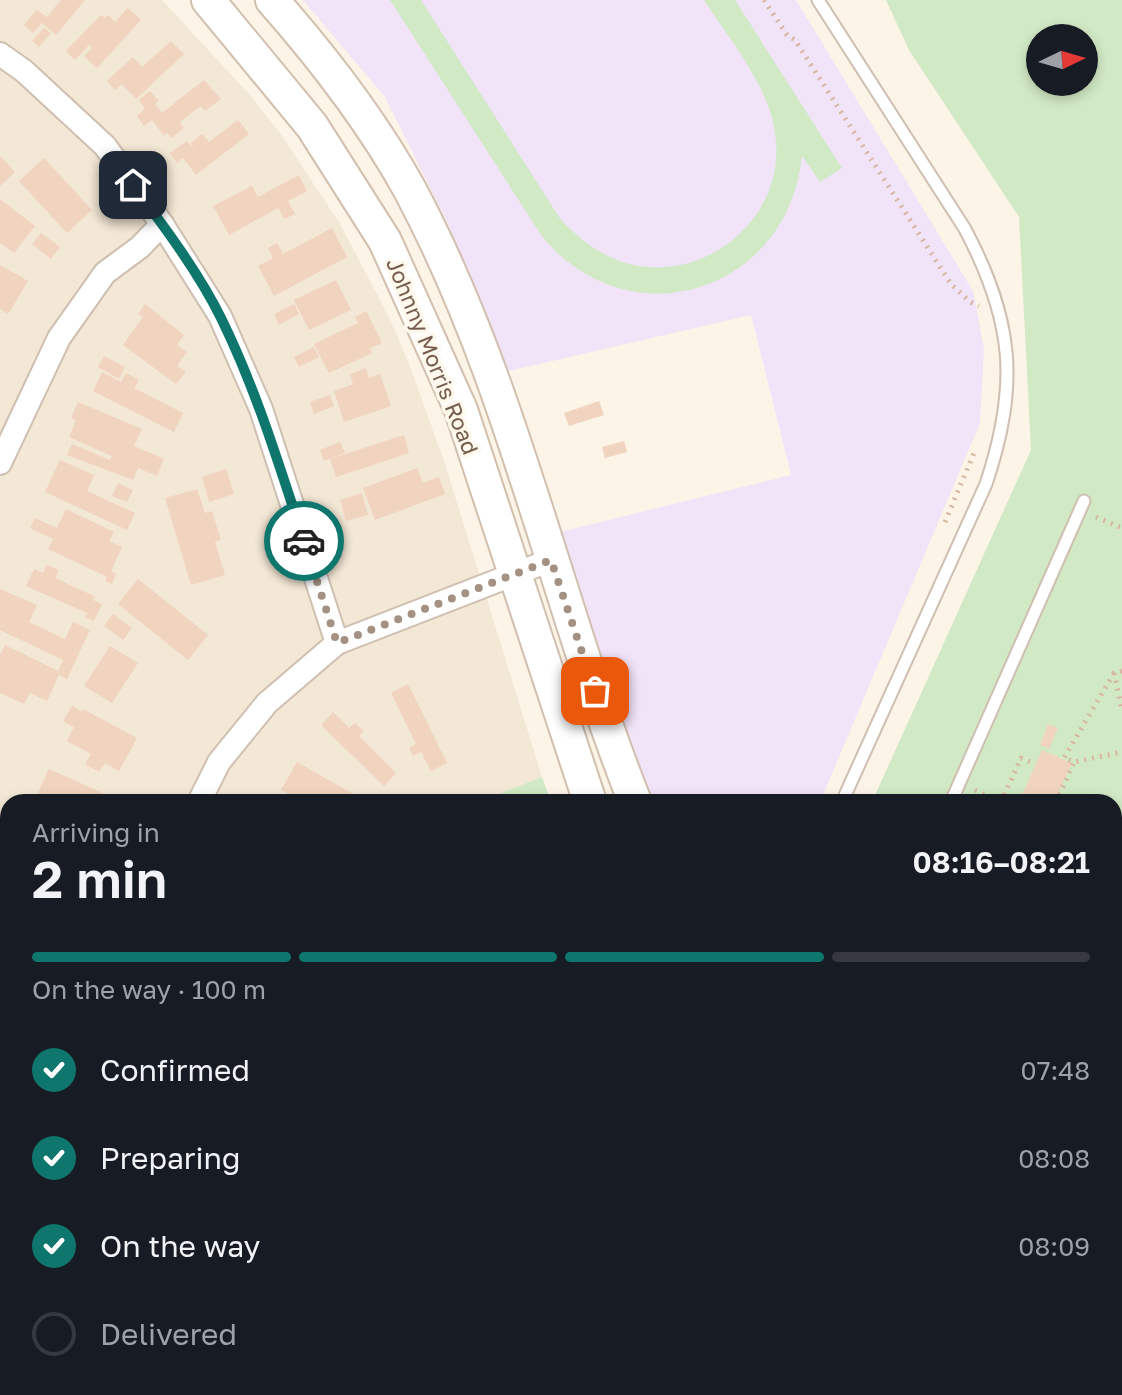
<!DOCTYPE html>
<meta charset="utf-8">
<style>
:root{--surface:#171b24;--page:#20242c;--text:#f1f3f6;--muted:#9ea1a6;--line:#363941;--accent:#0f766e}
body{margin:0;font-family:"Golos Text",sans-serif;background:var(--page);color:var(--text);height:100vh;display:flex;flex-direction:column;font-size:30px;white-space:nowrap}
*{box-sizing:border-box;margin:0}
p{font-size:26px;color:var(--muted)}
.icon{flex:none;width:44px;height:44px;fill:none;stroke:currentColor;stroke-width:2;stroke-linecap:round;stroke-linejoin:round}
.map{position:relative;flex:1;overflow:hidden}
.sheet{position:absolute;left:0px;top:794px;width:1122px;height:602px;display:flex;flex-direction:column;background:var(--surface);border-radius:24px 24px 0 0;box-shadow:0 4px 12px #0003}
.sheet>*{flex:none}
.needle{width:52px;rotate:85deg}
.tools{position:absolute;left:1026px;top:24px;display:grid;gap:16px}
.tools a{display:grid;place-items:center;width:72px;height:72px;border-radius:50%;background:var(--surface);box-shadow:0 4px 12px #0003;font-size:40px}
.pin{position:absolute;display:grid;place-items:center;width:68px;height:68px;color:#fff;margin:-34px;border-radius:16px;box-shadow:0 4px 12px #0006}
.courier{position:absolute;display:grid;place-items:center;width:80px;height:80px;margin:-40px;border:6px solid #0f766e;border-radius:50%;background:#fff;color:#222;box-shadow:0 2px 10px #0007}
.headline em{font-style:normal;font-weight:600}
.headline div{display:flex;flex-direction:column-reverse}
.headline{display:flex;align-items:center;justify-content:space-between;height:136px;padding:0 32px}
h1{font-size:52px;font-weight:600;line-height:60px}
.bar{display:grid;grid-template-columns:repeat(4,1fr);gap:12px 8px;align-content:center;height:96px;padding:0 32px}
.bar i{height:10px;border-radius:6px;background:var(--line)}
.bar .current{background:var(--accent)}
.bar p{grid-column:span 4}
ol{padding:0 32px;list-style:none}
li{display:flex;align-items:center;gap:24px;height:88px}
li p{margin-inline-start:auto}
li .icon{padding:8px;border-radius:50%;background:var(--accent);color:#fff;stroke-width:4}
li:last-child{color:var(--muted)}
li i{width:44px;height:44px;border:4px solid var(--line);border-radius:50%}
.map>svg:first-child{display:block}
.residential{fill:#f3e7d5}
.education{fill:#f1e3f8}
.green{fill:#d2e9c5;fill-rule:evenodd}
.building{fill:#f1d4bf}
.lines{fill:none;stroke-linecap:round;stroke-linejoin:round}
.lane-casing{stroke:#cfbfb0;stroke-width:15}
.street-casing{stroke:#cfbfb0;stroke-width:26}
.secondary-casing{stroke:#d2bfad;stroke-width:36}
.path{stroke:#d6b8a2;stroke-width:5;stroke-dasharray:2 6;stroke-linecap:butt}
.lane{stroke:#fff;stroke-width:11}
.street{stroke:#fff;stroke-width:22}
.secondary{stroke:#fff;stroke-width:32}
.done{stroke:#a49182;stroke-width:8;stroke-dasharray:0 14.4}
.route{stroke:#0f766e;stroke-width:10}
.labels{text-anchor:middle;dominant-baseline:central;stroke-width:7;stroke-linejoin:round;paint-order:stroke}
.street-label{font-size:22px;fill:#755c4c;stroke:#fff8ed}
</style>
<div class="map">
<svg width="1122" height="1395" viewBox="0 0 1122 1395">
<rect width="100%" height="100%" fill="#fcf4e7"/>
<path class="residential" d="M0 0H162L249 94 282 136 340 224 389 317 410 366 445 464 542 777 478 802H8V1388H128L124 1395H0Z"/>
<path class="education" d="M303 0H796L973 291 984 349 980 423 820 802H650L560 532 791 475 751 315 509 371 448 224 385 97Z"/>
<g class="green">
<path d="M390 0H421L559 217C582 243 611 264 647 267 721 273 787 208 775 133 769 86 729 39 704 0H735L842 168 820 182 802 156C788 293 628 343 541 235Z"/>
<path d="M886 0H1122V1395H1078L1069 1388H1114V802H872L1031 450 1019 217 909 50ZM1040 38H1084V82H1040Z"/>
<path d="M542 777 551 802H478Z"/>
<path d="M128 1388H555L551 1395H124Z"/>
</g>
<g class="building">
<path d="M61 0H85L56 35 42 23 33 33 24 25 37 10 47 17Z"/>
<path d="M128 8 141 20 97 68 84 56 92 48 89 45 75 60 66 51 101 15 105 18 108 15 115 22Z"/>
<path d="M44 28 51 33 39 47 32 41Z"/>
<path d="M171 41 184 54 136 99 122 84 115 90 107 81 133 57 142 67Z"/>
<path d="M204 80 221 99 205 111 200 106 180 122 184 128 171 138 167 133 164 136 152 120 144 126 137 116 145 109 139 100 150 91 159 101 155 104 162 113Z"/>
<path d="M238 120 249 134 196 175 183 158 177 163 170 153 187 141 194 149 191 143 202 134 209 142Z"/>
<path d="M0 156 15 172 0 186Z"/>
<path d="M44 158 92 210 67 233 19 181Z"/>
<path d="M299 175 307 191 288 201 295 214 284 219 278 208 229 235 213 206 252 186 258 197Z"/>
<path d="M0 199 35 226 14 253 0 243Z"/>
<path d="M332 228 347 257 274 296 258 266 273 258 268 248 277 243 283 254Z"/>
<path d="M41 233 60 247 51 259 32 244Z"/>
<path d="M0 265 28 281 8 314 0 309Z"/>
<path d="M336 280 351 310 309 330 294 300Z"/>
<path d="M145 304 184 335 177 345 187 352 177 366 186 372 176 384 123 345 143 317 138 314Z"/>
<path d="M294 304 299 314 279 325 274 314Z"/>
<path d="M366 311 382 343 370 348 372 353 329 373 314 344 358 323 355 317Z"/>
<path d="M314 347 319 357 299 367 294 357Z"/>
<path d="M104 356 125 367 119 379 98 367Z"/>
<path d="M366 368 369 378 380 374 391 406 344 422 334 391 353 384 350 374Z"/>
<path d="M102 372 121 382 126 373 139 380 134 388 183 413 174 432 93 391Z"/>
<path d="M330 395 334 406 314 414 310 402Z"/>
<path d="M599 401 604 415 569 426 564 413Z"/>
<path d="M78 402 142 429 134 446 164 459 157 476 138 468 133 480 67 455 72 444 110 460 112 456 69 437 76 420 71 418Z"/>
<path d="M404 435 409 453 336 477 330 459Z"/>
<path d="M624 441 627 452 605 458 602 447Z"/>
<path d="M340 442 345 453 324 461 320 450Z"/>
<path d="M60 460 94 475 87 491 135 513 127 530 45 492Z"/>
<path d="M417 468 423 483 439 477 445 494 375 520 363 488Z"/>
<path d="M226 469 234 494 209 502 202 477Z"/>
<path d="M118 483 133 490 127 502 112 496Z"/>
<path d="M197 489 205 513 212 511 221 540 215 542 225 575 191 585 165 498Z"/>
<path d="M362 493 368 515 346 521 340 500Z"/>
<path d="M66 509 114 532 109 541 122 547 111 571 116 574 112 584 105 581 107 577 48 549 53 539 30 528 35 518 57 528Z"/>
<path d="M47 565 59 570 55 578 94 596 93 600 102 604 94 621 85 617 87 613 26 586 34 569 43 573Z"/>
<path d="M138 579 208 635 188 660 118 604Z"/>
<path d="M0 589 37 605 29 622 65 639 73 622 90 630 67 679 59 675 47 701 30 693 24 704 0 693V655L5 645 58 671 63 660 0 630Z"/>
<path d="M113 614 132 628 123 640 104 626Z"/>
<path d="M110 646 138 663 112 703 84 686Z"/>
<path d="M408 684 447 763 431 771 421 752 413 756 409 748 416 744 391 693Z"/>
<path d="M72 706 82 712 83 709 137 738 119 771 105 763 99 772 85 764 91 754 67 741 74 727 63 721Z"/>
<path d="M333 712 349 728 355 723 364 731 359 736 396 773 384 786 321 725Z"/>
<path d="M1048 724 1058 728 1049 749 1040 745Z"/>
<path d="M1042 750 1072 763 1054 802H1019Z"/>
<path d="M297 762 362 799 361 802H302L281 790Z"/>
<path d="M49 769 107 795 104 802H41L35 799Z"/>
<path d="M8 894V934L0 930V910Z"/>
<path d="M0 948 8 952V971L4 969 0 978Z"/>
<path d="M35 1388H74L86 1393 85 1395H52Z"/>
</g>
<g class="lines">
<defs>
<g id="lane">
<path d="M818 0 965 229C1014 322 1019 385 986 484L842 802"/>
<path d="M951 802 1084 501"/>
</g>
<g id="street">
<path d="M0 54 24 71 105 146 162 224 220 316 261 409 337 643"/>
<path d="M0 463 59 338 105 273 140 247 162 224"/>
<path d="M199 802 219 762 267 703 337 643 551 560"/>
<path d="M0 1223 8 1206"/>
</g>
<g id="secondary">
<path d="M208 0 312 126 385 241 461 410 590 802"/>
<path d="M272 0C324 59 372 121 410 190 513 383 555 600 635 802"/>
<path d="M1004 1388 1013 1395"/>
</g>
</defs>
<use href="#lane" class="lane-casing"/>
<use href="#street" class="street-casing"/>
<use href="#secondary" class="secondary-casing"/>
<g class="path">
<path d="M764 0 787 35 795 40 951 284 970 302 979 306"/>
<path d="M1096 517 1122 528"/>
<path d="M945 522 974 453"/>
<path d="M1122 671 1114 673 1064 758 1074 762 1122 752"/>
<path d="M1114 673 1122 710"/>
<path d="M975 790 1000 802"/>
<path d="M1001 802 1021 758 1035 764"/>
<path d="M1056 802 1074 762"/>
<path d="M1114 834 1122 836"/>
<path d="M1114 1030 1122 1028"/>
</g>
<use href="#lane" class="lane"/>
<use href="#street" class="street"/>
<use href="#secondary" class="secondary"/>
</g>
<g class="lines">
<path class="done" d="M304 541 337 643 551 560 595 691"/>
<path class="route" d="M133 185C163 225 199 273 221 318 256 389 279 465 304 541"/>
</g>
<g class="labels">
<g class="street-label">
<text transform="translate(433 356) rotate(68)">Johnny Morris Road</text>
</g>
</g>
</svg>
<div class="tools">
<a><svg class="needle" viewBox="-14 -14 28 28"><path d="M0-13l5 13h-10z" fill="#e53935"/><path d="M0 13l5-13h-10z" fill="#9ea1a6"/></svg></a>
</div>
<div class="pin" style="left:595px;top:691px;background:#ea580c"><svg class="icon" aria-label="bag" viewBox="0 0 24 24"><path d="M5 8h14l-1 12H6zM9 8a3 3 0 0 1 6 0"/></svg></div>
<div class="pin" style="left:133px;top:185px;background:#1f2937"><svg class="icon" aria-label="home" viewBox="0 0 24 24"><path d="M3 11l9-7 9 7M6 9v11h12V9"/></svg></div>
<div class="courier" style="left:304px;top:541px"><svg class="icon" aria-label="car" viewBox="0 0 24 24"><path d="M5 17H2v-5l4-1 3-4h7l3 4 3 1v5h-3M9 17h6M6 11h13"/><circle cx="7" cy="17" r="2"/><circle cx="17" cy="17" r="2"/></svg></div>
<section class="sheet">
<div class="headline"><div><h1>2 min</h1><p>Arriving in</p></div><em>08:16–08:21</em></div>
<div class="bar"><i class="current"></i><i class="current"></i><i class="current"></i><i></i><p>On the way · 100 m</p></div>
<ol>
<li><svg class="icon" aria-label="check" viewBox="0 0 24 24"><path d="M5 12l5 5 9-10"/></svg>Confirmed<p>07:48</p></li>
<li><svg class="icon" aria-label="check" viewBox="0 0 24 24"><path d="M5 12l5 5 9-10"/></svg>Preparing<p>08:08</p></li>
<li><svg class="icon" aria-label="check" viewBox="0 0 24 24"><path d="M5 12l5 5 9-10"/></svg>On the way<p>08:09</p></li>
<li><i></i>Delivered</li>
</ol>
</section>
</div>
